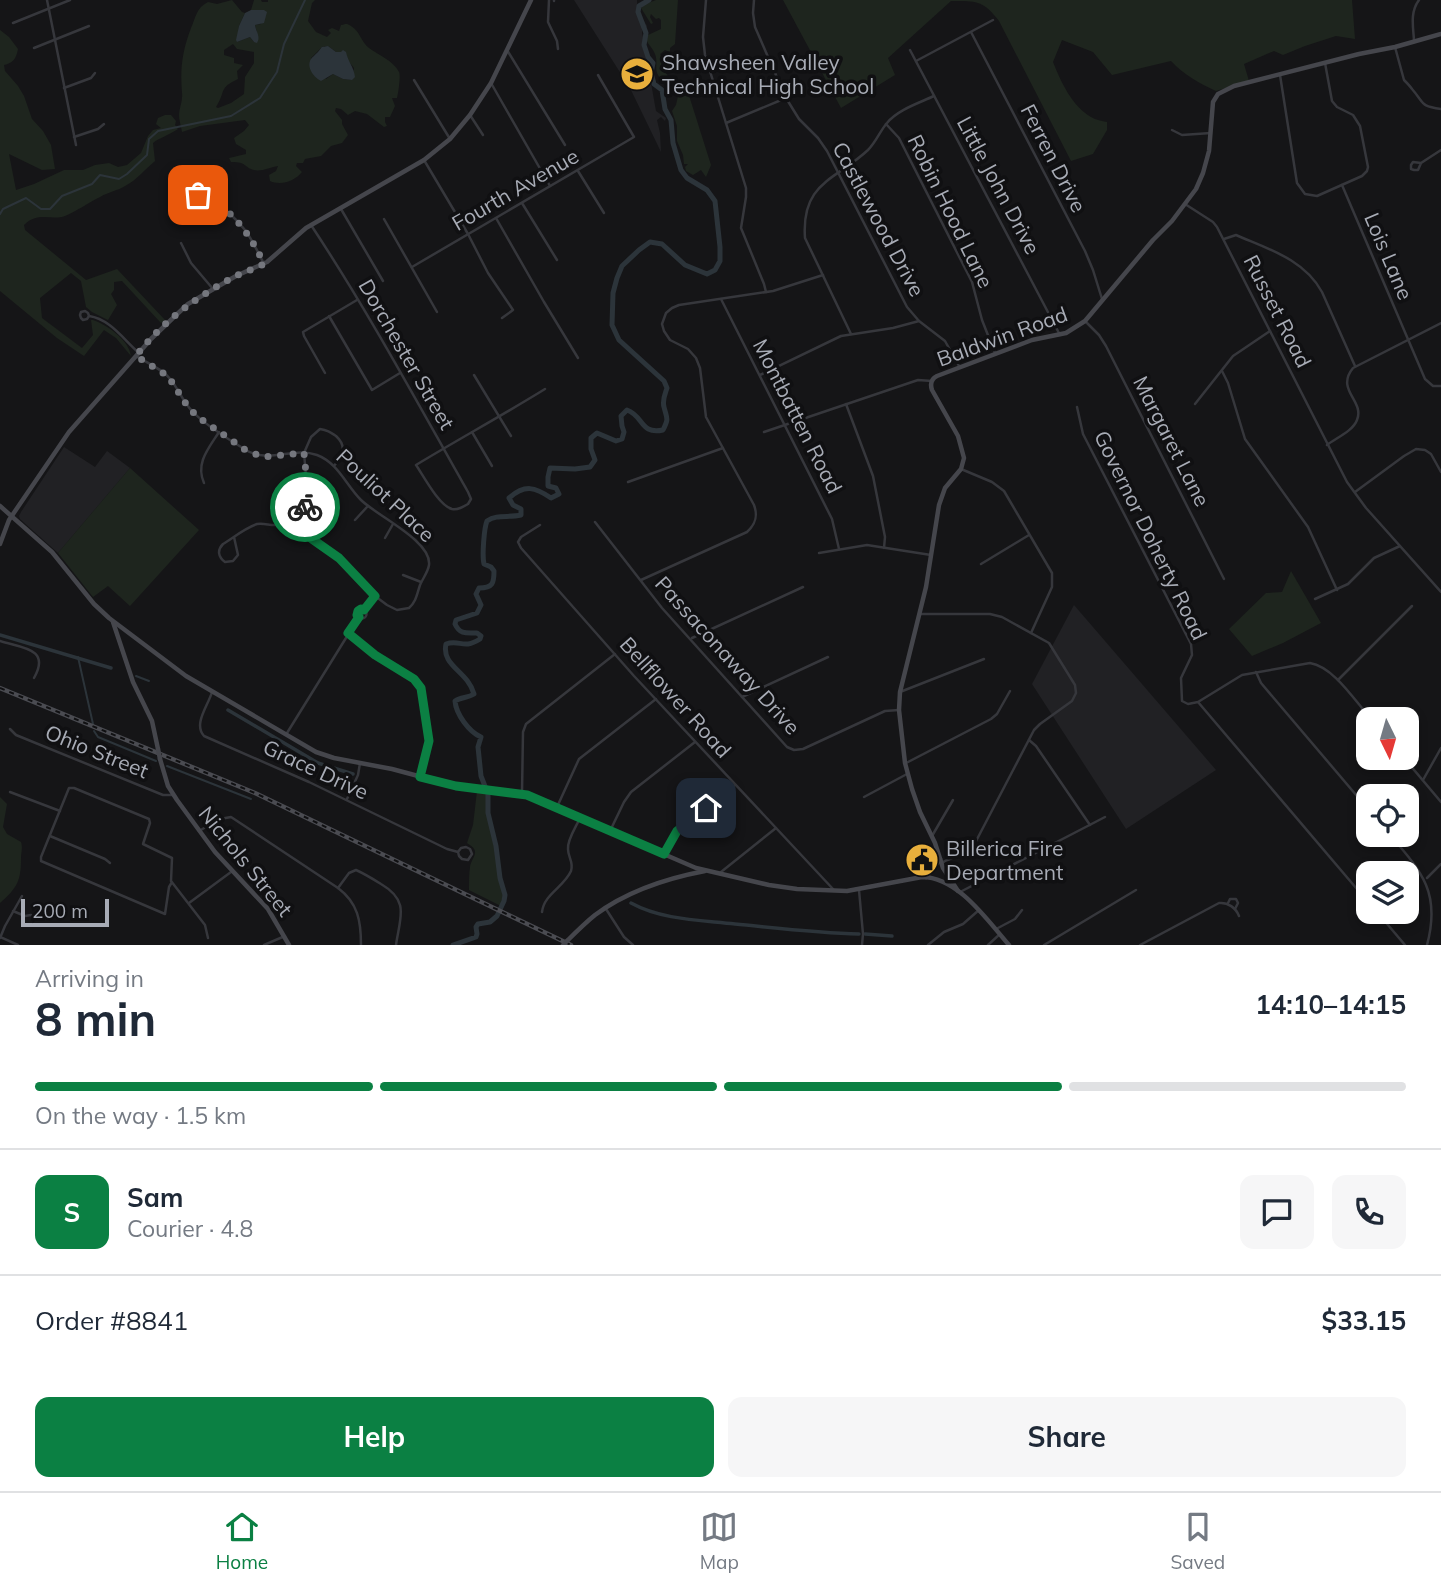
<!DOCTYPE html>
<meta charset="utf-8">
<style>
:root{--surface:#fff;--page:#f6f6f7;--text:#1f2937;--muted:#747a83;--line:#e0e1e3;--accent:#0b8043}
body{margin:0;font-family:Mulish,sans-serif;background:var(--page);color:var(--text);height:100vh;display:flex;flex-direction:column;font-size:26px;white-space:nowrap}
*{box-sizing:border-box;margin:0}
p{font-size:23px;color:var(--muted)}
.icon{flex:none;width:38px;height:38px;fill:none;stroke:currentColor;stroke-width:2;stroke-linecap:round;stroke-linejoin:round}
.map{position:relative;height:945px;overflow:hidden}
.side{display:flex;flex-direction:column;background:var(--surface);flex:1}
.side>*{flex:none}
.needle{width:46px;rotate:175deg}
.controls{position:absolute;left:1356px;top:707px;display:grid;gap:14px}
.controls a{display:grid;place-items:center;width:63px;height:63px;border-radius:14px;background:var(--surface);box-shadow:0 4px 10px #0003;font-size:35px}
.scale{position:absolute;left:21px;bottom:18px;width:88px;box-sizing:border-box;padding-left:7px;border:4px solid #a8acb6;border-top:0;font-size:19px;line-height:24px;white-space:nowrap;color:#a8acb6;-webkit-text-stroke:5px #101012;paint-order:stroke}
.pin{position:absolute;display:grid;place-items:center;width:60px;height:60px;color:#fff;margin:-30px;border-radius:14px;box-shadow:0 4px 10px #0006}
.courier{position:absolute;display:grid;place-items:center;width:70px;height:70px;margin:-35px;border:5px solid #0b8043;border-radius:50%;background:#fff;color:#222;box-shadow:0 2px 9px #0007}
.head em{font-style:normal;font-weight:700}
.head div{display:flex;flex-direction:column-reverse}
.head{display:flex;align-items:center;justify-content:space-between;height:119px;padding:0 35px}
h1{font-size:46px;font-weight:700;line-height:52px}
.bar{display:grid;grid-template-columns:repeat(4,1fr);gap:10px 7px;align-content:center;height:84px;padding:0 35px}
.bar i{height:9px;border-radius:5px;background:var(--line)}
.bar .active{background:var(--accent)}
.bar p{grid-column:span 4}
.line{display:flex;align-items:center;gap:18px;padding:0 35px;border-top:2px solid var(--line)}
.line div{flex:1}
.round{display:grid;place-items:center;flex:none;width:74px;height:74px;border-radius:14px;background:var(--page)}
.cta{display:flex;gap:14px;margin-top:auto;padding:14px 35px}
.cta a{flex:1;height:80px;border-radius:14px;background:var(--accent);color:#fff;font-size:28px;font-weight:700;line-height:80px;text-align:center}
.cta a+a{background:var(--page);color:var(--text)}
.tabs{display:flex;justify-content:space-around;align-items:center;height:98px;border-top:2px solid var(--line);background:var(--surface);font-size:19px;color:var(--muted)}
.tabs a{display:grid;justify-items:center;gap:4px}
.tabs .active{color:var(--accent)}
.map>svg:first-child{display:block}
.built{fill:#212124}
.green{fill:#1e251e;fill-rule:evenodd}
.water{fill:#2c343a}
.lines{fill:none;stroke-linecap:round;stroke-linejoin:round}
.stream{stroke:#2c343a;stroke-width:2}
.canal{stroke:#2c343a;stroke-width:3.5}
.river{stroke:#2c343a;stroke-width:5}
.street{stroke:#36373c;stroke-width:2.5}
.secondary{stroke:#45464c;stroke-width:4.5}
.rail-casing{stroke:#4a4b51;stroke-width:4.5}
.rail{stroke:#101012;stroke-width:2;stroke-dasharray:5;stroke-linecap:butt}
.secondary-bridge{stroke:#45464c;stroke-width:4.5}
.done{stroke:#75777e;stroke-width:7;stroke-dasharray:0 12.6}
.route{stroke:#0b8043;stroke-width:9}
.labels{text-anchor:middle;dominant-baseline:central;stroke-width:7;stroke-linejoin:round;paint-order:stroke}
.poi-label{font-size:21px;fill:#a8acb6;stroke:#101012;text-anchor:start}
.street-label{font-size:21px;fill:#a8acb6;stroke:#101012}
</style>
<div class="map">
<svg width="1441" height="945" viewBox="0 0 1441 945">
<rect width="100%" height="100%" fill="#151517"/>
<g class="built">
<path d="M574 0H637V10L647 26 646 29 642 28V33L650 64 651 83 656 111 666 118 665 121 661 117 657 120 660 133 661 152 630 88Z"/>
<path d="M64 447 95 467 107 451 130 468 58 553 20 519 19 516 21 512Z"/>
<path d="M1074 605 1216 770 1126 829 1032 684Z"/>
</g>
<g class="green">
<path d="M232 0 242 12 245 13 239 26 237 42 250 37 254 42 257 33 255 25 261 24 264 10H251L254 0H261L262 2H268V0H315L312 3 308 21 316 32 327 37 331 33 328 30 332 28 339 31 341 25C347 24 346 23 351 26 360 31 361 42 369 48 378 55 393 60 399 72 401 76 398 94 397 98H392L395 106 390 117H385V122L387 126 384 127 367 114 355 111 348 115 341 109 336 108 335 111 342 120V124L348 135 342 143 331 146 321 156 305 159 303 163H297L296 166 302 172C295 181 281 186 270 181L269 175 276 171 278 166C271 167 261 172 254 170 243 167 248 162 231 162L229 158 246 154V150L236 144 234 138 244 131 249 125 245 120 200 126 182 132C181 126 179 120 179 115 179 108 183 101 182 93 180 69 182 52 191 28 196 17 196 8 208 2L217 4ZM233 44 237 49 254 52V63L245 77 244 94 231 103 218 108 216 107C226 92 218 88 238 79L237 71 243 65 234 63V58L224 55V50ZM328 46 336 52H341L354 68 352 80 343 79 333 74 326 79 311 58 322 47Z"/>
<path d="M656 0H678L675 44 670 48V52L665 50 660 54 662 58 669 62 664 64 663 66 672 65 666 73 669 78 666 84H664L662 80C652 70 659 65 655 54 653 48 648 45 646 39L648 35 661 29V20L659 18 656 19 651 14 650 17 653 23 651 24 641 8 643 5Z"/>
<path d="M783 0H1352L1355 39 1336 36 1305 46 1283 55 1274 51 1244 64 1249 81 1216 91C1199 83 1184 75 1171 61L1112 75 1093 52 1062 40 1053 62C1061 82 1072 106 1091 117 1096 120 1102 121 1107 122V130L1093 154 1071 161 999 21C983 0 976 1 951 1L888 58 895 75 841 108Z"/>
<path d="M0 30 9 37 18 49C16 59 13 63 4 65L5 71 18 86 24 96 32 119 43 131 51 145 55 169 42 170 9 154 16 190 34 184 64 170H83L95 165 109 163 118 167 127 165 141 153 148 136 153 130 161 128 156 124 158 118 165 115H171L176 121 175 125 178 129C171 134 157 139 153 143L155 161C145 169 137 180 125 186 117 191 108 192 100 197 88 203 77 211 65 216 52 221 38 211 24 225L25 230 86 280 117 269 165 320 161 323 122 281 114 282V290L111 294 117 305 108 320 92 312 86 307 81 281 71 273 40 298 42 318 82 348 93 335 91 320H93C107 325 129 340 131 356L116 338 104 330 84 356 57 338 0 291Z"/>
<path d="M686 86 711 165 706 177 701 170 693 175 686 171 685 167 688 164H684L683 155 677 141V126L672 111 676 105 678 96Z"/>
<path d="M130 468 199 530 130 606 108 586 93 597 58 553Z"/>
<path d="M1291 571 1321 623 1283 643 1252 656 1229 629 1266 593 1282 592Z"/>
<path d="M477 791 487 792 488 794V813L496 846 500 878 505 895 504 901 501 906 469 890C469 882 469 874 470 867 472 856 482 852 467 843L473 825Z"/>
<path d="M0 797 7 804 3 827 7 834 21 842C23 848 21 852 21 859 21 881 17 888 0 903Z"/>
</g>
<g class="water">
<path d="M251 10H264L267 12 264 23 255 25C256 32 261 36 257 43L254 42 250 37 237 42 236 40 239 26 245 13Z"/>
<path d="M328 46 336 52H341L343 50 346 52C348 62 354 67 355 77L352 80 343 79 333 74 321 81C315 78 307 69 310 61 311 58 316 54 318 52 324 45 319 48 328 46Z"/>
</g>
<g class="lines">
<g class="stream">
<path d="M0 214 3 209 26 198 41 209H50L62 196 92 184 100 175 119 179 127 174 147 155 149 139 158 131 231 116 260 98 277 72 284 44 305 0"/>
<path d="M78 657 93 724"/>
<path d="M136 676 149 681"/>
<path d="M94 731 98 737 156 761"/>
<path d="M167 766 251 799"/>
</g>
<g class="canal">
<path d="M0 635 111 668"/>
<path d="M228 710 318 763 353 774"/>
<path d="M631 903C662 920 700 920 735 924 777 928 818 933 859 934"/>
<path d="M865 934 892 936"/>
</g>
<path class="river" d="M453 945 476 937 477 934 476 927 478 924 490 922 497 916 504 901 505 895 500 878 496 846 488 813V794L481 776 478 747 481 737C469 732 456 714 455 701 461 697 468 698 474 694 468 671 441 666 446 644 460 639 463 650 480 639L481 636 477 633C467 633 460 635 455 624L456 620 477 613 481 605 476 594 479 588C493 588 494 583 494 571L491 567 484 564C482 556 484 528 487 521 497 514 508 518 521 515V509L513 505 509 498C525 484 535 487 551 498L559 494 556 488 548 486V477L550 468 575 469 590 467 595 460 591 449V438L597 433 616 441 622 439 624 432 622 426 621 416 627 410C644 416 640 435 663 430 669 418 667 419 664 407 662 400 665 394 667 388L664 381 619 340 612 325 613 293 617 278 622 266 639 250 650 242 662 244 685 265 707 274 715 270 720 261V247L715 201 707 190 687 178 681 170 673 143 671 120 665 109 662 90 654 84 651 73 653 63 648 57 644 45 646 33 638 12 639 6 649 0"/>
<g class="street">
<path d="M47 0 76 145"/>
<path d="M549 0 548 22 557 41 558 49"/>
<path d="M554 0V1"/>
<path d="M706 0 703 37 705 55 746 188V197L741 228 764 284 766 292"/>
<path d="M754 0 753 13 755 27 786 98 799 119 818 138 827 151 907 307 919 321 945 341 959 366"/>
<path d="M13 23 70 0"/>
<path d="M971 32 1085 251 1093 270 1102 299"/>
<path d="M1414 40C1413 26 1410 12 1419 0"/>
<path d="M1395 47 1404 80C1407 83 1410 86 1412 89 1425 104 1420 106 1441 109"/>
<path d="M34 48 89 26"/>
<path d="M507 50 565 145"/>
<path d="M910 50 1060 335"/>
<path d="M916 61 993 20"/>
<path d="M1280 75 1297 183 1305 194 1317 196 1362 176 1367 171 1368 167 1360 126 1353 115 1337 107 1332 101 1325 63"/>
<path d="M414 80 450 139"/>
<path d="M491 83 550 186"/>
<path d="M64 88 91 78 95 73"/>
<path d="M470 115 483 135"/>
<path d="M726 123 786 98"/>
<path d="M886 124 899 138 972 282 982 320 995 353"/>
<path d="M1172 130 1182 135 1211 133"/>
<path d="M74 137 98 129 104 124"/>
<path d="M424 160 468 234 488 273 513 310 502 318"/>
<path d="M1421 163 1413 162 1411 165V169L1414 170H1418L1421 163 1441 150"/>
<path d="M578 171 604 213"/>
<path d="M1342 185 1425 379 1433 386H1441"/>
<path d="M522 203 557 260"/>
<path d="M174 204C193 175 232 214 245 230 253 241 258 252 264 264"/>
<path d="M1185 204 1213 222 1217 227 1347 482 1366 508 1441 592"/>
<path d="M341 209 383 281"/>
<path d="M496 218 544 302 578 358"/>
<path d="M384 219 437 312"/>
<path d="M311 225C368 311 417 402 468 492L471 499 468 504C463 507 458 510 452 509 439 506 423 475 416 465 459 439 503 415 545 389"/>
<path d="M1224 239 1236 235C1268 249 1304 259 1322 292L1355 366"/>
<path d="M181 243 191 263 213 289"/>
<path d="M412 267 634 137 598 75"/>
<path d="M721 299 832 519 839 549"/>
<path d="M89 316 88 313 85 311 81 312 80 315 81 318 83 320 87 319 89 316C110 319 123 339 139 353"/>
<path d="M329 316 372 390 400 373"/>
<path d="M1085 321 1099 335 1106 346 1224 579"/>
<path d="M851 334 805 238C801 182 836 180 868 150 876 142 880 131 887 123 897 110 919 103 934 96"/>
<path d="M136 356C147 363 163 369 171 380 179 390 183 402 192 411 206 426 227 438 244 449 269 465 292 446 317 455 338 463 346 485 361 500 377 516 432 541 429 565 428 572 423 578 420 585 417 594 416 602 409 608L397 610 387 605 375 596 339 558 312 539 305 531 302 518 307 487 304 453 311 437 320 429C327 430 330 432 336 436 347 446 343 455 334 466"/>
<path d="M1222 371 1228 383 1245 439 1308 527 1337 590"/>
<path d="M325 373 304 336 303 332 357 300"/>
<path d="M474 375 511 436"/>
<path d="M760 375 841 336 893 328 919 321"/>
<path d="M846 404 873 476 885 537 884 548"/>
<path d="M1195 404 1233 356 1270 331"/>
<path d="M1077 407 1083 434 1191 644 1192 655 1181 678 1182 701 1188 704 1198 702 1242 675 1310 663C1334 667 1355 701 1371 719"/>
<path d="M472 432 492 466"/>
<path d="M764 432 918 380 932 381"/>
<path d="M1327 445C1336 438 1353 431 1357 420 1365 401 1335 390 1353 368L1441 323"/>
<path d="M961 469 992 482 1004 491 1052 573V587L1031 633"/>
<path d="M628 482 723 448"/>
<path d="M204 483C195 463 209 448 219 432"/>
<path d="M1355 492 1404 456 1416 449 1425 450 1431 454 1441 472"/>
<path d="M355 520 367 507"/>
<path d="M595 522 662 608 787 747 794 750 803 749 885 711 899 710"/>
<path d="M540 525 521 537 518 542 521 548 634 676 833 889"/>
<path d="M234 537 238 555 233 561 225 562C218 557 217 550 223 544 233 538 245 528 257 524 263 523 269 525 274 525 284 525 293 522 303 521"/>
<path d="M385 538 393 524"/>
<path d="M819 553 867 545 931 555"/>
<path d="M981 564 1029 535"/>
<path d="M403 575 421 582"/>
<path d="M641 580 747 532C756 524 758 516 754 505L706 417 700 368 696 358 688 349 670 340 664 331 662 324 666 313 672 308 679 305 773 291 823 275"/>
<path d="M1315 599 1348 584 1374 558 1400 546"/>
<circle cx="362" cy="614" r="4.5"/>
<path d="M365 610 375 596"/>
<path d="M919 614H990L1002 617 1049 643 1075 685 1076 693 1072 701 1040 724 1034 730 974 845 963 853 941 863"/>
<path d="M348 633 375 655 414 679 421 688 429 741 420 776"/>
<path d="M692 638 803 587"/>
<path d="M0 641C22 648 51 648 34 678"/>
<path d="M1256 672 1261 683 1368 809"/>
<path d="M1338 680 1412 606"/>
<path d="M212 692C208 706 193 724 204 736L309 782 447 849 458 852 459 856 462 859 468 860 472 854 470 849 466 847 461 848 458 852"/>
<path d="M900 692 984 659"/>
<path d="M742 697 828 657"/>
<path d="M1198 702 1368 902"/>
<path d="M10 729 16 735 163 795H174"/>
<path d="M287 733 359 617"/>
<path d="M1029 740 1036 746 1090 825"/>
<path d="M1404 758 1441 802"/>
<path d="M906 763 991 719 997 714 1010 691"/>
<path d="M1423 780 1441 748"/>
<path d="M10 792 60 811"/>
<path d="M522 793 523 732 526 724 615 654"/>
<path d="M864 797 907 774"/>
<path d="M347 799 358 775 360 763"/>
<path d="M557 807 579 759 656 699"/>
<path d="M199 831 220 819 231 817 338 888C358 903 361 921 361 945"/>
<path d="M610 831 624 802 631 792 695 742"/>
<path d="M1390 835C1422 872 1441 893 1427 945"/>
<path d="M50 836 105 859 110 863"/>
<path d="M932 836 953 800"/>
<path d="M664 854 677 831 735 785"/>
<path d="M721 872 776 828"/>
<path d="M1427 878 1441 864"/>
<path d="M172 882 169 887 165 914 41 861V857L69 788H74L149 819 150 823 143 844 172 858 171 881 205 925 208 938"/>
<path d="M338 888 349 873 356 870C365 874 373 879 381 884 410 901 400 917 396 945"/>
<path d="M859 890 863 934 862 945"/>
<path d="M962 891 1105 817"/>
<path d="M189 903 231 872"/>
<path d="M1228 903 1230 899H1236L1238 903 1235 909"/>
<path d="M606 909 624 937 633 945"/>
<path d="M13 911 25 916 31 915"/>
<path d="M542 912C544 894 564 887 571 871 574 862 568 858 568 849 567 840 576 827 580 818"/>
<path d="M1377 912 1405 945"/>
<path d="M998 928 1015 919 1022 910"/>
<path d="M0 937 18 945"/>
<path d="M0 938 5 926 22 896"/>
<path d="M264 945 285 936"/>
<path d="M928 945 944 932 963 924 979 910"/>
<path d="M988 945 1000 934"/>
<path d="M1044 945 1136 890"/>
<path d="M1140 945 1219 903C1228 902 1236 908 1239 916"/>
</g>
<g class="secondary">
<path d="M0 506 52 552 94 604 109 618 186 676 316 752 334 758 392 769 448 784 527 795 696 868 769 885 797 889 847 891 922 877C958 877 987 920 1009 945"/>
<path d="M0 544 9 520 69 432 151 339 174 317 188 304 205 294 236 276 267 262 306 228 424 160 450 139 470 115 491 83 531 0"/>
<path d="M113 622 133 682 152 721 158 749"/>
<path d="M160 759 168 786 177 800 215 852 268 909 289 945"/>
<path d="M926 877 940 859"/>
<path d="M958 891 943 868 935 843 920 812 912 789 905 763 899 710 900 692 926 587 939 505 945 488 961 469 964 458 958 436 932 390C930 384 931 379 937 376L1032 340 1066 333 1085 321 1153 240 1172 221 1196 189 1203 173 1209 151 1213 102 1218 94 1234 86 1359 54 1395 47 1441 34"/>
<path d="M567 941C576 932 585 923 595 915 626 892 668 878 705 871"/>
</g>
<defs>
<path id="rail" d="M0 688 255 793 571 945"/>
</defs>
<use href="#rail" class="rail-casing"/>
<use href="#rail" class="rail"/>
<g class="secondary-bridge">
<path d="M158 749 160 759"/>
<path d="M563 945 567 941"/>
</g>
</g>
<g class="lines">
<path class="done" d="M198 195C230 204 251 236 264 264 254 269 243 272 234 277 196 297 162 322 136 356L168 376 188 407 198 417 247 451 264 457 304 453 307 483 305 507"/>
<path class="route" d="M305 507 303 521 307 534 312 539 339 558 375 596 364 610 361 609 358 611 357 615 359 617 348 633 375 655 414 679 421 688 429 741 420 777 456 786 527 795 664 854 677 831 706 808"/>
</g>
<defs>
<symbol id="school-disc" viewBox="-11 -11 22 22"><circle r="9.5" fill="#e8af3c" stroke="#101012"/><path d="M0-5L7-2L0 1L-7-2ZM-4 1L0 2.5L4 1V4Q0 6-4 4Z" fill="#111"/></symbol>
<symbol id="civic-disc" viewBox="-11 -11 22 22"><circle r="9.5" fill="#e8af3c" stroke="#101012"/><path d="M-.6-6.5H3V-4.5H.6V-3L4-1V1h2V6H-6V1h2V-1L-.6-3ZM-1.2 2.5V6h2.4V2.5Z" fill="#111"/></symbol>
</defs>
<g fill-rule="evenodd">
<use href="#school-disc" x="618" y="55" width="38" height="38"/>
<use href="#civic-disc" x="903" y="841" width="38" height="38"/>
</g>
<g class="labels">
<g class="poi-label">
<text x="662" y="62">Shawsheen Valley<tspan x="662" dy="24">Technical High School</tspan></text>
<text x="946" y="848">Billerica Fire<tspan x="946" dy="24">Department</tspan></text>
</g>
<g class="street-label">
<text transform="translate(1054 158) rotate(63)">Ferren Drive</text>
<text transform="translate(999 185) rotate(62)">Little John Drive</text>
<text transform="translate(515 189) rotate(-30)">Fourth Avenue</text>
<text transform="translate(951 211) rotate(64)">Robin Hood Lane</text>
<text transform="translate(879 219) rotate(62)">Castlewood Drive</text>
<text transform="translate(1389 256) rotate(67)">Lois Lane</text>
<text transform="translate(1278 311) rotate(63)">Russet Road</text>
<text transform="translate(1002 336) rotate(-20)">Baldwin Road</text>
<text transform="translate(407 354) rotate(60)">Dorchester Street</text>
<text transform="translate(798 416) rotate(63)">Montbatten Road</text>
<text transform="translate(1172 441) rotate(63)">Margaret Lane</text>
<text transform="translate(386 495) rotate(43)">Pouliot Place</text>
<text transform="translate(1151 535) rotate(64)">Governor Doherty Road</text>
<text transform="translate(728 655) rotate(48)">Passaconaway Drive</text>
<text transform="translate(676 697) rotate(48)">Bellflower Road</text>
<text transform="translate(97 751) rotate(22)">Ohio Street</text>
<text transform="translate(316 769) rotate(25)">Grace Drive</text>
<text transform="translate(246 861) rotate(51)">Nichols Street</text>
</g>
</g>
</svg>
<div class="controls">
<a><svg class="needle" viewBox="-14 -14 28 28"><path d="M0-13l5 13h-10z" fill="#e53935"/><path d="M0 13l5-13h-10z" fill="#747a83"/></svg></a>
<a><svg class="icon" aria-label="locate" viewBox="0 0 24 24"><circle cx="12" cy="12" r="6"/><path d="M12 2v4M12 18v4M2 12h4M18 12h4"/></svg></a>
<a><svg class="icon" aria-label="layers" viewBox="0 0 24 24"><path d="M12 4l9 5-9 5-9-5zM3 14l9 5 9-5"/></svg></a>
</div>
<div class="scale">200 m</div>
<div class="pin" style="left:198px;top:195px;background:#ea580c"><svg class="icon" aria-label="bag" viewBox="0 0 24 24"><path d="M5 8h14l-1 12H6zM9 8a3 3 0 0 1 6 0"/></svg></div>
<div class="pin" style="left:706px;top:808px;background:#1f2937"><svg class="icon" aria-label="home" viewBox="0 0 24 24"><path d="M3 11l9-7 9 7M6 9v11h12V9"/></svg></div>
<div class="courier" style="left:305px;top:507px"><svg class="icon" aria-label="bike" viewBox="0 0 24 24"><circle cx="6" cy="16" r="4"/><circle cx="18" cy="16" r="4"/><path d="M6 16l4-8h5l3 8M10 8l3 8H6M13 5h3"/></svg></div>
</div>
<section class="side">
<div class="head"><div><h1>8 min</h1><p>Arriving in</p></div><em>14:10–14:15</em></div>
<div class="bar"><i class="active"></i><i class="active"></i><i class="active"></i><i></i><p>On the way · 1.5 km</p></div>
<div class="line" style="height:126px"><b class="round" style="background:var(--accent);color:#fff">S</b><div><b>Sam</b><p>Courier · 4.8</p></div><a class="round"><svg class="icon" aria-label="chat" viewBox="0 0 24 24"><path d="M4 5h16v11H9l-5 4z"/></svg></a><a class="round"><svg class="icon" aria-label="phone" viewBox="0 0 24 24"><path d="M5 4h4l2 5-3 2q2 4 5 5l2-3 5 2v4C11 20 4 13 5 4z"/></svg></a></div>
<div class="line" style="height:91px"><div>Order #8841</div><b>$33.15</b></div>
<div class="cta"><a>Help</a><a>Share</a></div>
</section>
<nav class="tabs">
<a class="active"><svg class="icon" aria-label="home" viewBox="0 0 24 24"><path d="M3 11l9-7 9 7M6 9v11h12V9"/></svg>Home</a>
<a><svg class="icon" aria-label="map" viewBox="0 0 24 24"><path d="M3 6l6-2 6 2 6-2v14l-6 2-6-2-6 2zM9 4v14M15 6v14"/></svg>Map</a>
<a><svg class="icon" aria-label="saved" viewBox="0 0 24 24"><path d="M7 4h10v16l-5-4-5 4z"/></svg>Saved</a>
</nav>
